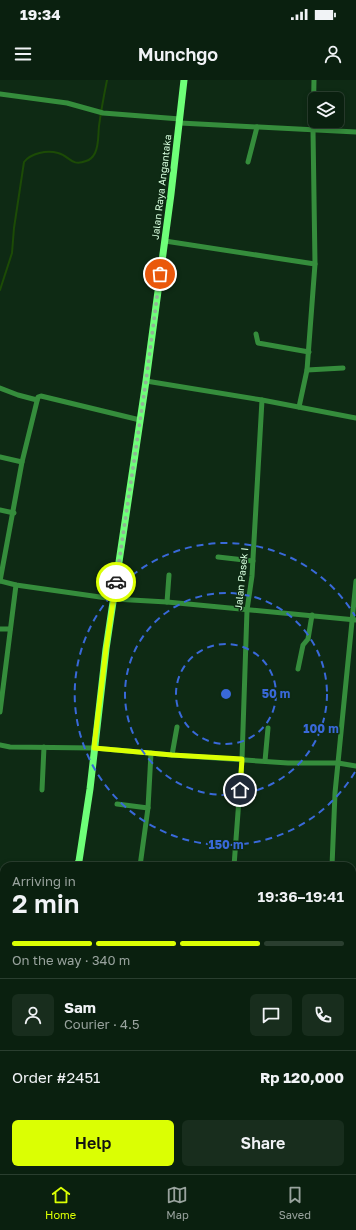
<!DOCTYPE html>
<meta charset="utf-8">
<style>
:root{--surface:#0a200f;--page:#182d1d;--text:#f1f3f6;--muted:#99a39e;--line:#2a3e2f;--accent:#dbff03}
body{margin:0;font-family:"Golos Text",sans-serif;background:var(--page);color:var(--text);height:100vh;display:flex;flex-direction:column;font-size:15px;white-space:nowrap}
*{box-sizing:border-box;margin:0}
p{font-size:13px;color:var(--muted)}
.icon{flex:none;width:22px;height:22px;fill:none;stroke:currentColor;stroke-width:2;stroke-linecap:round;stroke-linejoin:round}
.map{position:relative;flex:1;overflow:hidden}
.drawer{position:absolute;left:0px;top:782px;width:356px;height:312px;display:flex;flex-direction:column;background:var(--surface);border-radius:12px 12px 0 0;box-shadow:0 2px 6px #0003,0 0 0 1px var(--line)}
.drawer>*{flex:none}
.controls{position:absolute;left:308px;top:12px;display:grid;gap:8px}
.controls a{display:grid;place-items:center;width:36px;height:36px;border-radius:6px;background:var(--surface);box-shadow:0 2px 6px #0003,0 0 0 1px var(--line);font-size:20px}
.pin{position:absolute;display:grid;place-items:center;width:34px;height:34px;color:#fff;margin:-17px;border:2px solid #fff;border-radius:50%;box-shadow:0 1px 4px #0007}
.courier{position:absolute;display:grid;place-items:center;width:40px;height:40px;margin:-20px;border:3px solid #dbff03;border-radius:50%;background:#fff;color:#222;box-shadow:0 1px 5px #0007}
.summary em{font-style:normal;font-weight:600}
.summary div{display:flex;flex-direction:column-reverse}
.summary{display:flex;align-items:center;justify-content:space-between;height:68px;padding:0 12px}
h1{font-size:26px;font-weight:600;line-height:30px}
.bar{display:grid;grid-template-columns:repeat(4,1fr);gap:6px 4px;align-content:center;height:48px;padding:0 12px}
.bar i{height:5px;border-radius:3px;background:var(--line)}
.bar .current{background:var(--accent)}
.bar p{grid-column:span 4}
.line{display:flex;align-items:center;gap:10px;padding:0 12px;border-top:1px solid var(--line)}
.line div{flex:1}
.round{display:grid;place-items:center;flex:none;width:42px;height:42px;border-radius:6px;background:var(--page)}
.cta{display:flex;gap:8px;margin-top:auto;padding:8px 12px}
.cta a{flex:1;height:46px;border-radius:6px;background:var(--accent);color:#111;font-size:16px;font-weight:600;line-height:46px;text-align:center}
.cta a+a{background:var(--page);color:var(--text)}
.status{display:flex;justify-content:space-between;align-items:center;height:28px;padding:0 20px;background:var(--surface);direction:ltr}
.status svg{height:11px;fill:currentColor}
header{display:flex;justify-content:space-between;align-items:center;height:52px;padding:0 12px;background:var(--surface);font-size:18px;font-weight:600}
.tabs{display:flex;justify-content:space-around;align-items:center;height:56px;border-top:1px solid var(--line);background:var(--surface);font-size:11px;color:var(--muted)}
.tabs a{display:grid;justify-items:center;gap:2px}
.tabs .current{color:var(--accent)}
.map>svg:first-child{display:block}
.lines{fill:none;stroke-linecap:round;stroke-linejoin:round}
.stream{stroke:#1c4b06;stroke-width:2}
.street{stroke:#358d3c;stroke-width:5}
.secondary{stroke:#6eff78;stroke-width:7}
.done{stroke:#91b497;stroke-width:4;stroke-dasharray:0 7.2}
.route{stroke:#dbff03;stroke-width:5}
.ring{fill:none;stroke:#3969d9;stroke-width:2;stroke-dasharray:7 5}
.labels{text-anchor:middle;dominant-baseline:central;stroke-width:3;stroke-linejoin:round;paint-order:stroke}
.street-label{font-size:10px;fill:#d7ffde;stroke:#0e2a14}
.centre{fill:#3969d9;stroke:#0e2a14;stroke-width:2}
.ring-label{font-size:12px;text-anchor:middle;font-weight:bold;fill:#3969d9;stroke:#0e2a14;stroke-width:3;stroke-linejoin:round;paint-order:stroke}
</style>
<div class="status"><b>19:34</b><svg viewBox="0 0 49 12"><path d="M0 12V9h3v3zM5 12V6h3v6zM10 12V3h3v9zM15 12V0h3v12zM26 1h20v11H26zM47 4h2v5h-2z"/></svg></div>
<header><svg class="icon" aria-label="menu" viewBox="0 0 24 24"><path d="M4 6h16M4 12h16M4 18h16"/></svg>Munchgo<svg class="icon" aria-label="person" viewBox="0 0 24 24"><circle cx="12" cy="8" r="4"/><path d="M4 21q1-7 8-7t8 7"/></svg></header>
<div class="map">
<svg width="356" height="1094" viewBox="0 0 356 1094">
<rect width="100%" height="100%" fill="#0e2a14"/>
<g class="lines">
<path class="stream" d="M0 210 12 173 14 148 24 82C31 73 47 70 58 73 70 76 71 87 86 81 90 80 93 77 95 73 99 65 98 55 99 46 101 31 104 15 107 0"/>
<g class="street">
<path d="M0 14 67 23 103 33 180 39"/>
<path d="M180 43 356 52"/>
<path d="M248 82 257 47"/>
<path d="M165 161 315 184"/>
<path d="M256 254 258 263 309 272"/>
<path d="M307 290 343 288"/>
<path d="M146 301 262 320 356 338"/>
<path d="M0 308 18 315 37 320"/>
<path d="M299 327 307 290 315 184 313 50 314 0"/>
<path d="M0 377 22 382"/>
<path d="M0 430 14 433"/>
<path d="M218 477 253 481"/>
<path d="M0 501 16 505 114 519 167 522 356 540"/>
<path d="M0 501 22 382 38 317 41 316 140 340"/>
<path d="M167 522 169 495"/>
<path d="M0 549H10"/>
<path d="M298 589 303 565 308 559 312 535"/>
<path d="M0 632 16 505"/>
<path d="M0 665 10 667 94 668 172 675 288 683H338L356 686"/>
<path d="M172 675 177 647"/>
<path d="M265 681 268 648"/>
<path d="M42 710 44 667"/>
<path d="M117 724 148 728"/>
<path d="M140 786 148 728 151 673"/>
<path d="M234 786 242 679 247 530 252 496 262 320"/>
<path d="M332 786 335 713 356 501"/>
<path d="M0 871H2"/>
<path d="M352 1012 356 1013"/>
<path d="M0 1037 4 1038"/>
<path d="M154 1094 155 1090"/>
<path d="M228 1094 229 1090"/>
</g>
<g class="secondary">
<path d="M76 786 79 781 90 709 106 569 146 301 171 114 184 0"/>
<path d="M0 803H4"/>
<path d="M32 1094 33 1090"/>
</g>
</g>
<g class="lines">
<path class="done" d="M116 502 146 301 160 194"/>
<path class="route" d="M116 502 106 569 94 668 172 675 242 679 240 710"/>
</g>
<g class="ring">
<circle cx="226" cy="614" r="50"/>
<circle cx="226" cy="614" r="101"/>
<path d="M355 692A151 151 0 1 1 355 536"/>
</g>
<g class="labels">
<g class="street-label">
<text transform="translate(161 107) rotate(-83)">Jalan Raya Angantaka</text>
<text transform="translate(241 499) rotate(-84)">Jalan Pasek I</text>
</g>
</g>
<circle cx="226" cy="614" r="6" class="centre"/>
<g class="ring-label">
<text x="276" y="618">50 m</text>
<text x="321" y="653">100 m</text>
<text x="226" y="769">150 m</text>
</g>
</svg>
<div class="controls">
<a><svg class="icon" aria-label="layers" viewBox="0 0 24 24"><path d="M12 4l9 5-9 5-9-5zM3 14l9 5 9-5"/></svg></a>
</div>
<div class="pin" style="left:160px;top:194px;background:#ea580c"><svg class="icon" aria-label="bag" viewBox="0 0 24 24"><path d="M5 8h14l-1 12H6zM9 8a3 3 0 0 1 6 0"/></svg></div>
<div class="pin" style="left:240px;top:710px;background:#1f2937"><svg class="icon" aria-label="home" viewBox="0 0 24 24"><path d="M3 11l9-7 9 7M6 9v11h12V9"/></svg></div>
<div class="courier" style="left:116px;top:502px"><svg class="icon" aria-label="car" viewBox="0 0 24 24"><path d="M5 17H2v-5l4-1 3-4h7l3 4 3 1v5h-3M9 17h6M6 11h13"/><circle cx="7" cy="17" r="2"/><circle cx="17" cy="17" r="2"/></svg></div>
<section class="drawer">
<div class="summary"><div><h1>2 min</h1><p>Arriving in</p></div><em>19:36–19:41</em></div>
<div class="bar"><i class="current"></i><i class="current"></i><i class="current"></i><i></i><p>On the way · 340 m</p></div>
<div class="line" style="height:72px"><a class="round"><svg class="icon" aria-label="person" viewBox="0 0 24 24"><circle cx="12" cy="8" r="4"/><path d="M4 21q1-7 8-7t8 7"/></svg></a><div><b>Sam</b><p>Courier · 4.5</p></div><a class="round"><svg class="icon" aria-label="chat" viewBox="0 0 24 24"><path d="M4 5h16v11H9l-5 4z"/></svg></a><a class="round"><svg class="icon" aria-label="phone" viewBox="0 0 24 24"><path d="M5 4h4l2 5-3 2q2 4 5 5l2-3 5 2v4C11 20 4 13 5 4z"/></svg></a></div>
<div class="line" style="height:52px"><div>Order #2451</div><b>Rp 120,000</b></div>
<div class="cta"><a>Help</a><a>Share</a></div>
</section>
</div>
<nav class="tabs">
<a class="current"><svg class="icon" aria-label="home" viewBox="0 0 24 24"><path d="M3 11l9-7 9 7M6 9v11h12V9"/></svg>Home</a>
<a><svg class="icon" aria-label="map" viewBox="0 0 24 24"><path d="M3 6l6-2 6 2 6-2v14l-6 2-6-2-6 2zM9 4v14M15 6v14"/></svg>Map</a>
<a><svg class="icon" aria-label="saved" viewBox="0 0 24 24"><path d="M7 4h10v16l-5-4-5 4z"/></svg>Saved</a>
</nav>
